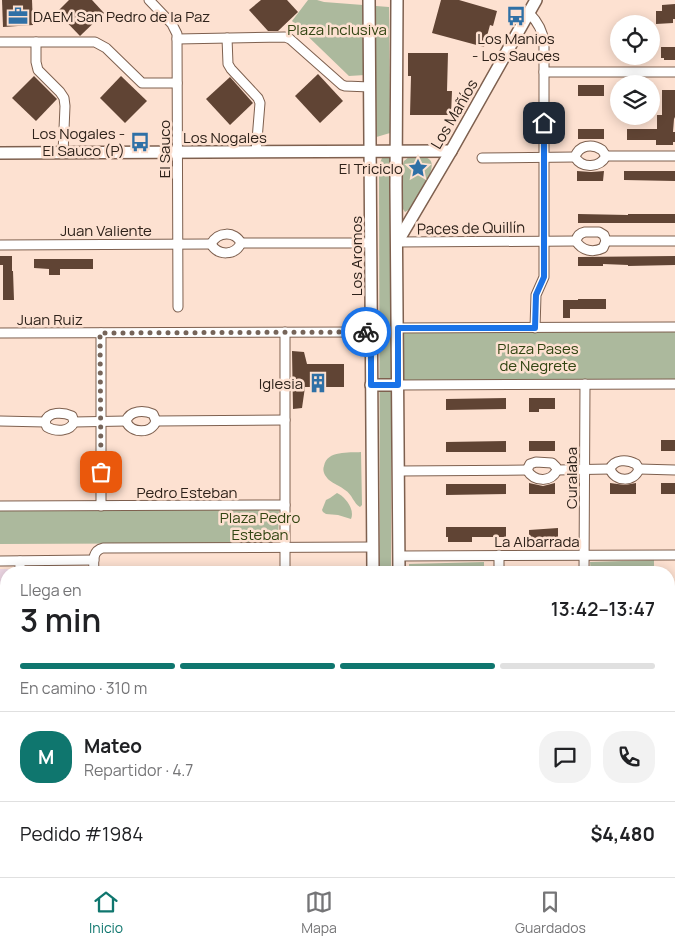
<!DOCTYPE html>
<html lang="es">
<meta charset="utf-8">
<style>
:root{--surface:#fff;--page:#f2f2f2;--text:#202124;--muted:#757577;--line:#e0e0e0;--accent:#0f766e}
body{margin:0;font-family:Manrope,sans-serif;background:var(--page);color:var(--text);height:100vh;display:flex;flex-direction:column;font-size:19px;white-space:nowrap}
*{box-sizing:border-box;margin:0}
p{font-size:16px;color:var(--muted)}
.icon{flex:none;width:28px;height:28px;fill:none;stroke:currentColor;stroke-width:2;stroke-linecap:round;stroke-linejoin:round}
.map{position:relative;flex:1;overflow:hidden}
.panel{position:absolute;left:0px;top:566px;width:675px;height:311px;display:flex;flex-direction:column;background:var(--surface);border-radius:20px 20px 0 0;box-shadow:0 2px 12px #0003}
.panel>*{flex:none}
.tools{position:absolute;left:610px;top:15px;display:grid;gap:10px}
.tools a{display:grid;place-items:center;width:50px;height:50px;border-radius:50%;background:var(--surface);box-shadow:0 2px 12px #0003;font-size:25px}
.pin{position:absolute;display:grid;place-items:center;width:42px;height:42px;color:#fff;margin:-21px;border-radius:10px;box-shadow:0 2px 8px #0006}
.courier{position:absolute;display:grid;place-items:center;width:50px;height:50px;margin:-25px;border:4px solid #1a73e8;border-radius:50%;background:#fff;color:#222;box-shadow:0 1px 6px #0007}
.overview em{font-style:normal;font-weight:600}
.overview div{display:flex;flex-direction:column-reverse}
.overview{display:flex;align-items:center;justify-content:space-between;height:85px;padding:0 20px}
h1{font-size:32px;font-weight:600;line-height:38px}
.bar{display:grid;grid-template-columns:repeat(4,1fr);gap:8px 5px;align-content:center;height:60px;padding:0 20px}
.bar i{height:6px;border-radius:4px;background:var(--line)}
.bar .on{background:var(--accent)}
.bar p{grid-column:span 4}
.line{display:flex;align-items:center;gap:12px;padding:0 20px;border-top:1px solid var(--line)}
.line div{flex:1}
.round{display:grid;place-items:center;flex:none;width:52px;height:52px;border-radius:20px;background:var(--page)}
.tab-bar{display:flex;justify-content:space-around;align-items:center;height:70px;border-top:1px solid var(--line);background:var(--surface);font-size:14px;color:var(--muted)}
.tab-bar a{display:grid;justify-items:center;gap:2px}
.tab-bar .on{color:var(--accent)}
.map>svg:first-child{display:block}
.education{fill:#ecd6e3}
.green{fill:#acb99d}
.building{fill:#604434}
.lines{fill:none;stroke-linecap:round;stroke-linejoin:round}
.street-casing{stroke:#7e604f;stroke-width:11}
.secondary-casing{stroke:#7e604f;stroke-width:14}
.street{stroke:#fff;stroke-width:9}
.secondary{stroke:#fff;stroke-width:11}
.done{stroke:#76655a;stroke-width:5;stroke-dasharray:0 9}
.route{stroke:#1a73e8;stroke-width:6}
.labels{text-anchor:middle;dominant-baseline:central;stroke-width:5;stroke-linejoin:round;paint-order:stroke}
.poi-label{font-size:15px;fill:#2e221a;stroke:#fde1d1;text-anchor:end}
.park-label{font-size:15px;fill:#314411;stroke:#fde1d1}
.street-label{font-size:15px;fill:#2e221a;stroke:#fde1d1}
</style>
<div class="map">
<svg width="675" height="877" viewBox="0 0 675 877">
<rect width="100%" height="100%" fill="#fde1d1"/>
<path class="education" d="M0 569H13V572H6V693H0Z"/>
<g class="green">
<path d="M308 0H317L324 2 363 5 365 75 349 76 292 21Z"/>
<path d="M376 6 389 7 390 133 373 138Z"/>
<path d="M409 157C415 157 424 155 429 159 440 167 415 201 410 209L405 212 403 209 402 206V167L404 161Z"/>
<path d="M382 158H390L391 178V572H380L379 165Z"/>
<path d="M675 331V381H401V333Z"/>
<path d="M361 452 362 505 360 507C354 504 352 494 345 490 340 486 334 484 329 480 325 476 322 471 324 466 327 450 349 453 361 452Z"/>
<path d="M337 493C346 497 355 510 351 519L338 515 326 514 323 512 322 510 326 500 330 498Z"/>
<path d="M279 507 278 543 0 544V510Z"/>
<path d="M654 560V572H591L590 562Z"/>
<path d="M484 562V572H409V564Z"/>
<rect x="31" y="567" width="52" height="5"/>
</g>
<g class="building">
<path d="M2 0H32L33 25 3 27Z"/>
<path d="M69 0H92L104 13 80 36 57 12Z"/>
<path d="M261 0H287L298 12 278 31H268L249 10Z"/>
<path d="M441 0H459L497 11 493 26 490 25 484 47 432 33Z"/>
<path d="M675 4V19H673V23L656 24V11H662V5Z"/>
<path d="M661 47H675V60H664V58H661Z"/>
<path d="M408 53H448L447 91H452L451 115H410L411 76H408Z"/>
<path d="M318 74 343 101 320 123 295 96Z"/>
<path d="M34 76 57 99 36 121 12 98Z"/>
<path d="M121 76 147 101 125 123 100 98Z"/>
<path d="M230 77 253 103 230 125 206 99Z"/>
<rect x="578" y="85" width="26" height="11"/>
<path d="M662 90H675V117L674 119 673 132H675V142H673V145H656V140H627V129H657V115H662Z"/>
<rect x="578" y="129" width="26" height="10"/>
<path d="M577 171 591 172 604 171 603 181H577Z"/>
<path d="M624 171H675V181L624 180Z"/>
<path d="M578 214 628 215V214H675V223H578Z"/>
<path d="M0 256H12V271H13L14 300H3V265H0Z"/>
<path d="M675 256V265L628 266V265L603 264V266H578V257Z"/>
<path d="M34 259H93V269H60V275H49V269L34 268Z"/>
<path d="M578 299H606V309H570V318H563V300H578Z"/>
<path d="M292 351 304 352 307 364H344V387H305L302 408 293 409Z"/>
<path d="M506 398V409L446 410V399Z"/>
<path d="M529 398H555V409H539V412H529Z"/>
<rect x="661" y="440" width="14" height="11"/>
<path d="M506 441V452H446V442Z"/>
<rect x="529" y="441" width="26" height="10"/>
<path d="M529 483 543 486 555 483V494H529Z"/>
<path d="M610 483 625 485 636 483V494H610Z"/>
<rect x="661" y="483" width="14" height="11"/>
<path d="M446 484H506V494L446 495Z"/>
<path d="M446 527H506V537H472V542H448V537H446Z"/>
<path d="M558 528V540L529 542V530Z"/>
</g>
<g class="lines">
<defs>
<g id="street">
<path d="M149 0 172 24 177 34 178 307"/>
<path d="M529 13C538 22 543 31 544 43V277L536 295 535 328"/>
<path d="M227 38 228 64 231 69 258 98 260 103 256 152"/>
<path d="M177 39 285 37 290 39 342 85 345 86 370 87"/>
<path d="M0 42H95L106 48 142 83H177"/>
<path d="M36 42V62L38 70 60 92 64 98 65 106 63 153"/>
<path d="M544 72H675"/>
<path d="M606 156H675"/>
<path d="M575 157C579 145 592 143 602 150L606 156"/>
<path d="M575 157C582 169 600 168 606 156"/>
<path d="M482 158 575 157"/>
<path d="M585 232H599L604 235 606 241 603 248C593 253 582 251 576 241 577 236 580 233 585 232Z"/>
<path d="M606 241H675"/>
<path d="M397 242 576 241"/>
<path d="M241 243H371"/>
<path d="M211 244C218 256 235 256 241 243"/>
<path d="M211 244C218 231 235 231 241 243"/>
<path d="M0 245 211 244"/>
<path d="M398 328 675 327"/>
<path d="M285 332V572"/>
<path d="M0 333 371 332"/>
<path d="M101 333V506"/>
<path d="M398 385 675 384"/>
<path d="M0 421 45 422"/>
<path d="M126 421C130 410 144 410 153 414L156 421"/>
<path d="M126 421C131 434 152 434 156 421"/>
<path d="M156 421 285 420"/>
<path d="M45 422C48 411 63 412 72 416L74 422"/>
<path d="M45 422 47 427C56 432 70 432 74 422"/>
<path d="M74 422 126 421"/>
<path d="M610 469C615 482 634 483 639 469"/>
<path d="M610 469C614 459 627 459 636 464L639 469"/>
<path d="M639 469 675 470"/>
<path d="M527 470 530 464 536 462 552 463 556 467 557 470"/>
<path d="M527 470C534 482 551 483 557 470"/>
<path d="M557 470 610 469"/>
<path d="M399 471 527 470"/>
<path d="M0 506 285 505"/>
<path d="M399 556 675 555"/>
<path d="M0 561 94 560"/>
<path d="M20 561V572"/>
<path d="M94 572C94 563 91 551 103 548L373 547"/>
<path d="M499 572V555"/>
<path d="M584 572 585 384"/>
<path d="M0 711H6"/>
<path d="M0 804H6"/>
<path d="M669 804 675 801"/>
<path d="M669 820 675 837"/>
<path d="M10 871V877"/>
<path d="M103 871V877"/>
<path d="M195 871V877"/>
<path d="M286 871V877"/>
</g>
<g id="secondary">
<path d="M369 0 373 572"/>
<path d="M397 0 396 185 399 572"/>
<path d="M0 153 451 151"/>
<path d="M398 241 451 151 536 0"/>
<path d="M371 385H398"/>
<path d="M669 700 675 696"/>
<path d="M398 871V877"/>
<path d="M330 877 340 871"/>
<path d="M373 877V871"/>
</g>
</defs>
<use href="#street" class="street-casing"/>
<use href="#secondary" class="secondary-casing"/>
<use href="#street" class="street"/>
<use href="#secondary" class="secondary"/>
</g>
<g class="lines">
<path class="done" d="M101 472 100 333 366 332"/>
<path class="route" d="M366 332H371V385H398V328H535L536 295 544 277V123"/>
</g>
<defs>
<symbol id="office-bare" viewBox="-9 -9 18 18"><path d="M-6-3h4V-5.5h4V-3h4V5H-6ZM-1-4.5V-3h2v-1.5ZM-6 0V1H6V0Z" fill="#2f70a6" stroke="#fde1d1" stroke-width="2.5" paint-order="stroke"/></symbol>
<symbol id="bus-bare" viewBox="-9 -9 18 18"><path d="M-5-6H5V4H4V6H2V4H-2V6H-4V4H-5ZM-3.5-4V0h7V-4ZM-3.5 1.2v1.5H-2V1.2ZM2 1.2v1.5H3.5V1.2Z" fill="#2f70a6" stroke="#fde1d1" stroke-width="2.5" paint-order="stroke"/></symbol>
<symbol id="sight-bare" viewBox="-9 -9 18 18"><path d="M0-6L1.8-2.2L6-1.7L2.9 1.2L3.7 5.4L0 3.3L-3.7 5.4L-2.9 1.2L-6-1.7L-1.8-2.2Z" fill="#2f70a6" stroke="#fde1d1" stroke-width="2.5" paint-order="stroke"/></symbol>
<symbol id="building-bare" viewBox="-9 -9 18 18"><path d="M-4-6H4V6H1V3H-1V6H-4ZM-2.5-4.3h1.7v1.8h-1.7ZM.8-4.3h1.7v1.8H.8ZM-2.5-1h1.7V.8h-1.7ZM.8-1h1.7V.8H.8Z" fill="#2f70a6" stroke="#fde1d1" stroke-width="2.5" paint-order="stroke"/></symbol>
</defs>
<g fill-rule="evenodd">
<use href="#office-bare" x="4" y="2" width="28" height="28"/>
<use href="#bus-bare" x="502" y="2" width="28" height="28"/>
<use href="#bus-bare" x="126" y="128" width="28" height="28"/>
<use href="#sight-bare" x="404" y="154" width="28" height="28"/>
<use href="#building-bare" x="304" y="369" width="28" height="28"/>
</g>
<g class="labels">
<g class="poi-label">
<text x="33" y="16" text-anchor="start">DAEM San Pedro de la Paz</text>
<text x="516" y="38" text-anchor="middle">Los Manios<tspan x="516" dy="17">- Los Sauces</tspan></text>
<text x="125" y="133">Los Nogales -<tspan x="125" dy="17">El Sauco (P)</tspan></text>
<text x="403" y="168">El Triciclo</text>
<text x="303" y="383">Iglesia</text>
</g>
<g class="park-label">
<text x="337" y="29">Plaza Inclusiva</text>
<text x="538" y="348">Plaza Pases<tspan x="538" dy="17">de Negrete</tspan></text>
<text x="260" y="517">Plaza Pedro<tspan x="260" dy="17">Esteban</tspan></text>
</g>
<g class="street-label">
<text transform="translate(454 114) rotate(-60)">Los Mañíos</text>
<text x="225" y="137">Los Nogales</text>
<text transform="translate(164 149) rotate(-90)">El Sauco</text>
<text transform="translate(471 228) rotate(-1)">Paces de Quillín</text>
<text x="106" y="230">Juan Valiente</text>
<text transform="translate(356 256) rotate(-90)">Los Aromos</text>
<text x="50" y="319">Juan Ruiz</text>
<text transform="translate(571 478) rotate(-90)">Curalaba</text>
<text x="187" y="492">Pedro Esteban</text>
<text x="537" y="541">La Albarrada</text>
</g>
</g>
</svg>
<div class="tools">
<a><svg class="icon" aria-label="locate" viewBox="0 0 24 24"><circle cx="12" cy="12" r="6"/><path d="M12 2v4M12 18v4M2 12h4M18 12h4"/></svg></a>
<a><svg class="icon" aria-label="layers" viewBox="0 0 24 24"><path d="M12 4l9 5-9 5-9-5zM3 14l9 5 9-5"/></svg></a>
</div>
<div class="pin" style="left:101px;top:472px;background:#ea580c"><svg class="icon" aria-label="bag" viewBox="0 0 24 24"><path d="M5 8h14l-1 12H6zM9 8a3 3 0 0 1 6 0"/></svg></div>
<div class="pin" style="left:544px;top:123px;background:#1f2937"><svg class="icon" aria-label="home" viewBox="0 0 24 24"><path d="M3 11l9-7 9 7M6 9v11h12V9"/></svg></div>
<div class="courier" style="left:366px;top:332px"><svg class="icon" aria-label="bike" viewBox="0 0 24 24"><circle cx="6" cy="16" r="4"/><circle cx="18" cy="16" r="4"/><path d="M6 16l4-8h5l3 8M10 8l3 8H6M13 5h3"/></svg></div>
<section class="panel">
<div class="overview"><div><h1>3 min</h1><p>Llega en</p></div><em>13:42–13:47</em></div>
<div class="bar"><i class="on"></i><i class="on"></i><i class="on"></i><i></i><p>En camino · 310 m</p></div>
<div class="line" style="height:90px"><b class="round" style="background:var(--accent);color:#fff">M</b><div><b>Mateo</b><p>Repartidor · 4.7</p></div><a class="round"><svg class="icon" aria-label="chat" viewBox="0 0 24 24"><path d="M4 5h16v11H9l-5 4z"/></svg></a><a class="round"><svg class="icon" aria-label="phone" viewBox="0 0 24 24"><path d="M5 4h4l2 5-3 2q2 4 5 5l2-3 5 2v4C11 20 4 13 5 4z"/></svg></a></div>
<div class="line" style="height:65px"><div>Pedido #1984</div><b>$4,480</b></div>
</section>
</div>
<nav class="tab-bar">
<a class="on"><svg class="icon" aria-label="home" viewBox="0 0 24 24"><path d="M3 11l9-7 9 7M6 9v11h12V9"/></svg>Inicio</a>
<a><svg class="icon" aria-label="map" viewBox="0 0 24 24"><path d="M3 6l6-2 6 2 6-2v14l-6 2-6-2-6 2zM9 4v14M15 6v14"/></svg>Mapa</a>
<a><svg class="icon" aria-label="saved" viewBox="0 0 24 24"><path d="M7 4h10v16l-5-4-5 4z"/></svg>Guardados</a>
</nav>
